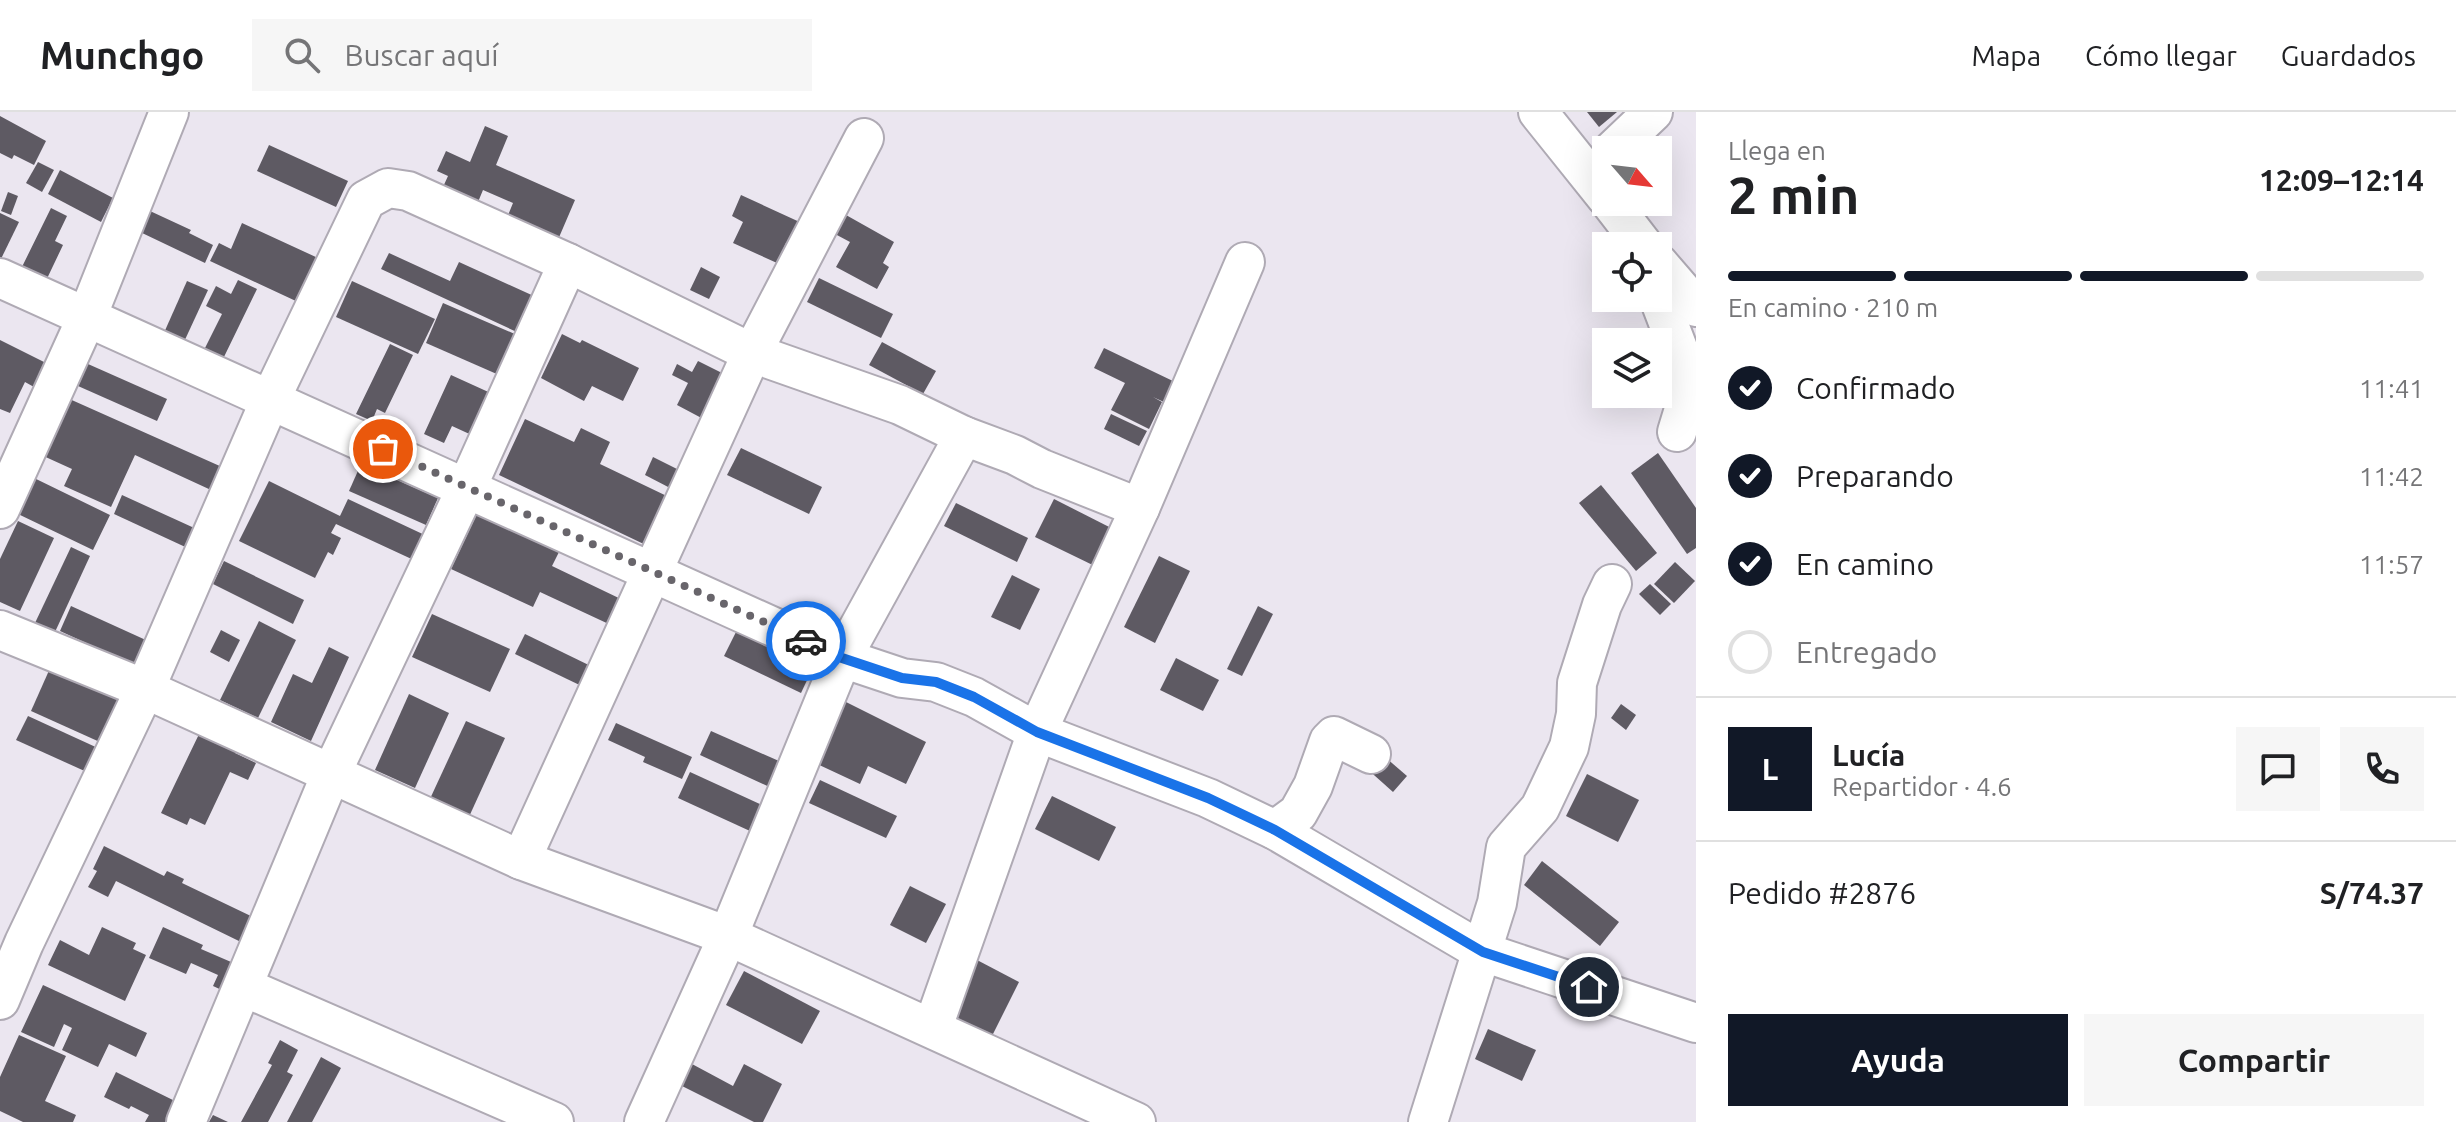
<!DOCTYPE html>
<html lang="es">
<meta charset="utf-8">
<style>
:root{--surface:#fff;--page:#f6f6f6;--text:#202124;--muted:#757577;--line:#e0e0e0;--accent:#111827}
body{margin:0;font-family:Ubuntu,sans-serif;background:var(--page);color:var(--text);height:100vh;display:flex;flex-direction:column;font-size:30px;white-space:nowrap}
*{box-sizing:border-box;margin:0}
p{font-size:26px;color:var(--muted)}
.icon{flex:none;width:44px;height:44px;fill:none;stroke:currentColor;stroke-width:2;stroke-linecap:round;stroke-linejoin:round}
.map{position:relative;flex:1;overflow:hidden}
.panel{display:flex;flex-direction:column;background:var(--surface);width:760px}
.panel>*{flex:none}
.needle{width:52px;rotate:118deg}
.buttons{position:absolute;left:1592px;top:24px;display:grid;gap:16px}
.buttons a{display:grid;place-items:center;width:80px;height:80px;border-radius:0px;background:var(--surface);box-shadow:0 8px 32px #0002;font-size:40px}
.pin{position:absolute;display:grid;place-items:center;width:68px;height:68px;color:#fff;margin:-34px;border:4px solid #fff;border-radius:50%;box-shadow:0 2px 8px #0007}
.courier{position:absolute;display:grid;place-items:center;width:80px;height:80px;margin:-40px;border:6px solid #1a73e8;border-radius:50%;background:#fff;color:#222;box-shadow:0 2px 10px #0007}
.headline em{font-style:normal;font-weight:600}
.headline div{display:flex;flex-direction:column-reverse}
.headline{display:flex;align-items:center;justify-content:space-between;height:136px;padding:0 32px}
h1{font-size:52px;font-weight:600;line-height:60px}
.bar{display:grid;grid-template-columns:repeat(4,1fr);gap:12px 8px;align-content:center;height:96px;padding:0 32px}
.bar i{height:10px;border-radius:6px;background:var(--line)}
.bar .selected{background:var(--accent)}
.bar p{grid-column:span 4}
.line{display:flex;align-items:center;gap:20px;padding:0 32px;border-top:2px solid var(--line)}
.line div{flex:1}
.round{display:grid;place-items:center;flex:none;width:84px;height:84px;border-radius:0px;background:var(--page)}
ol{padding:0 32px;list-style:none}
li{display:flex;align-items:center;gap:24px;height:88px}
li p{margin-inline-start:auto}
li .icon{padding:8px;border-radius:50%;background:var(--accent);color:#fff;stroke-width:4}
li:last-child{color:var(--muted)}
li i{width:44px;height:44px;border:4px solid var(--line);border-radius:50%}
.cta{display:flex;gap:16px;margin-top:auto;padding:16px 32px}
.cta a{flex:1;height:92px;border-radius:0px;background:var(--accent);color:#fff;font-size:32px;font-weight:600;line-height:92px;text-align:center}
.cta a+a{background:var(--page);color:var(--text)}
header{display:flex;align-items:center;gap:48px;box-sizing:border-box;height:112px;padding:0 40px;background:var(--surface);border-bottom:2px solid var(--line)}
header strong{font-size:38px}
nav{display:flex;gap:44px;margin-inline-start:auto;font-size:28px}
.search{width:560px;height:72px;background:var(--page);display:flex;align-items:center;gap:20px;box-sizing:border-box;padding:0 28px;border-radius:0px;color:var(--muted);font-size:30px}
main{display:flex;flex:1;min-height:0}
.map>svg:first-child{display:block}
.building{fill:#5e5a63}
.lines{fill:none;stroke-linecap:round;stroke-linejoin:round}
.minor-casing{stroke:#afaab4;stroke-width:42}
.minor{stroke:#fff;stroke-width:38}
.done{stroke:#68656b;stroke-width:8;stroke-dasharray:0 14.4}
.route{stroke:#1a73e8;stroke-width:10}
</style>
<header>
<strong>Munchgo</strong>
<div class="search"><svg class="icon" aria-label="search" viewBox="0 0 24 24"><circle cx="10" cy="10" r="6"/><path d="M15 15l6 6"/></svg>Buscar aquí</div>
<nav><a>Mapa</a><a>Cómo llegar</a><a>Guardados</a></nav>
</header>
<main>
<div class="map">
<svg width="1696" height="1010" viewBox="0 0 1696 1010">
<rect width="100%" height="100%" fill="#ebe6f0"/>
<g class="building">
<path d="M1587 0H1617L1599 15Z"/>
<path d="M0 4 46 29 34 53 14 43 12 47 0 41Z"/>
<path d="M485 14 508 24 496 53 575 88 557 130 506 108 513 91 483 78 473 102 438 86 448 64 437 59 446 39 470 50Z"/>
<path d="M269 33 348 69 336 95 257 59Z"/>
<path d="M38 50 54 58 42 80 26 71Z"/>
<path d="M60 58 113 86 101 110 48 82Z"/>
<path d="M8 80 18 84 11 103 1 99Z"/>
<path d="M741 83 804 112 794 134 786 131 777 151 733 131 743 110 732 104Z"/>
<path d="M51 96 67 104 55 129 63 133 43 175 18 163Z"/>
<path d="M150 99 191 118 189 121 213 133 205 151 140 120Z"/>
<path d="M0 101 19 110 0 149Z"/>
<path d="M846 103 894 130 883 151 889 155 877 177 836 155 850 130 835 122Z"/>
<path d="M242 111 318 146 298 190 210 149 219 131 231 137Z"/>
<path d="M389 141 450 169 459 150 536 185 519 221 381 157Z"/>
<path d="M701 155 720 165 709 187 690 178Z"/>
<path d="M819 166 893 202 881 226 807 190Z"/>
<path d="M238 168 257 177 222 249 203 240 222 202 206 194 216 174 231 182Z"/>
<path d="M187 169 208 178 183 232 163 223Z"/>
<path d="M352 169 435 207 418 242 336 205Z"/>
<path d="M443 191 517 223 499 263 426 231Z"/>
<path d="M562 222 580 231 582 228 639 256 623 289 592 274 584 289 541 266Z"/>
<path d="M0 228 46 251 34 275 25 270 10 301 0 297Z"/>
<path d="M882 230 936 259 923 282 869 253Z"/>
<path d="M390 232 413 243 385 301 377 297 372 309 356 302Z"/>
<path d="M1104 236 1175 270 1166 291 1153 285 1162 290 1149 317 1111 298 1125 271 1094 256Z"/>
<path d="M698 249 732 266 709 310 677 293 688 271 672 263 677 252 692 260Z"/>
<path d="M88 252 167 287 157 309 78 274Z"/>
<path d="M451 263 495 283 476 325 452 314 444 331 424 322Z"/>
<path d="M65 285 222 355 211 378 135 343 111 395 64 374 72 357 39 342Z"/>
<path d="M1111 302 1147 319 1139 334 1104 317Z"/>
<path d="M525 307 574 330 581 316 610 330 600 352 673 387 650 435 499 363Z"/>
<path d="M741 336 822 375 809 402 727 363Z"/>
<path d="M1658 341 1696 396V436L1687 442 1631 361Z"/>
<path d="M653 345 681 359 672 377 645 363Z"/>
<path d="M361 352 438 386 426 413 349 379Z"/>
<path d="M32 365 110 403 93 438 18 402 27 384 24 382Z"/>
<path d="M269 369 340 404 348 387 429 425 418 450 336 412 331 421 341 426 333 443 328 440 315 466 239 429Z"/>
<path d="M1601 373 1657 441 1636 459 1579 391Z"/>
<path d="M122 383 203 420 194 439 114 402Z"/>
<path d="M1054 387 1123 422 1105 459 1035 425Z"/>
<path d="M482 391 564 430 552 454 625 489 613 514 540 480 533 495 451 457Z"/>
<path d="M956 391 1028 426 1017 450 944 414Z"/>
<path d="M18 409 54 426 20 499 0 490V447Z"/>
<path d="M71 435 90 444 55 520 35 511Z"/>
<path d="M1159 444 1190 459 1155 531 1124 515Z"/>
<path d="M224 449 304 488 293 512 213 472Z"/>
<path d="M1675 450 1695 469 1674 491 1654 472Z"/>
<path d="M1012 463 1040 477 1020 518 991 505Z"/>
<path d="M1650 472 1671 492 1660 503 1639 482Z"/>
<path d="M71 494 148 529 136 554 60 519Z"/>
<path d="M1258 494 1273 502 1242 564 1227 557Z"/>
<path d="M432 502 510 537 490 580 412 545Z"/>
<path d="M259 509 296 528 258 606 220 588Z"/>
<path d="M740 512 816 549 801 581 724 544Z"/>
<path d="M221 518 240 528 229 550 210 540Z"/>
<path d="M525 522 601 559 592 579 515 542Z"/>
<path d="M329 535 349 545 311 629 271 610 293 562 312 571Z"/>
<path d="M1176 546 1219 568 1203 599 1160 578Z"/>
<path d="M51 554 123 585 102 631 31 599Z"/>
<path d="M409 582 449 601 415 676 375 658Z"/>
<path d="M844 589 926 630 906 672 868 654 860 672 815 651Z"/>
<path d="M1621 592 1636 603 1626 618 1611 606Z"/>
<path d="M28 604 100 637 89 661 16 628Z"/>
<path d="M466 609 505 626 468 707 429 689Z"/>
<path d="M616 611 692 645 682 667 643 650 645 645 608 628Z"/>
<path d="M201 618 238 633 235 641 256 651 248 668 230 660 205 713 190 706 187 713 161 701Z"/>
<path d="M711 619 788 653 776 678 700 643Z"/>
<path d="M1378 639 1407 664 1393 680 1365 655Z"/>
<path d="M690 660 762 693 750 719 678 686Z"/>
<path d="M1587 662 1639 688 1618 730 1566 704Z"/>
<path d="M820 668 897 704 886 726 809 691Z"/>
<path d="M1052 684 1116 715 1099 749 1035 717Z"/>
<path d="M104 734 164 764 167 759 184 767 182 771 255 806 243 831 116 769 108 785 88 775 97 759 93 757Z"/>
<path d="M1542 749 1619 810 1600 834 1524 773Z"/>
<path d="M910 774 946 792 926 831 890 813Z"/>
<path d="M102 815 136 831 133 837 146 843 125 889 48 853 60 828 89 843Z"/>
<path d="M163 815 203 833 201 837 238 853 226 880 213 874 218 863 191 851 186 862 149 846Z"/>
<path d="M977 848 1019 870 989 930 947 909Z"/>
<path d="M744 859 820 899 802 932 726 893Z"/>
<path d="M43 873 147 921 136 945 109 932 98 955 62 938 72 916 64 912 54 935 21 920Z"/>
<path d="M1488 917 1536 938 1522 969 1475 947Z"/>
<path d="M19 923 66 944 45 989 76 1003 73 1010H23L0 999V965Z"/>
<path d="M280 928 298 938 287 960 293 963 268 1010H241L272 953 268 951Z"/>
<path d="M321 945 341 956 312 1010H287Z"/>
<path d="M692 952 733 974 744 952 782 972 763 1010H754L682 974Z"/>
<path d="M116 960 179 991 170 1010H145L149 1003 131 994 129 997 104 985Z"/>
<path d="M213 1003 228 1010H209Z"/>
</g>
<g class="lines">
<defs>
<g id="minor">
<path d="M1538 0 1606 85"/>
<path d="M1613 38 1653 0"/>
<path d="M1610 90 1644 134"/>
<path d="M1658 151 1696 195"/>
<path d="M0 166 842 546 902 566 936 570 974 585 1037 620 1208 686 1275 718 1483 840 1696 911"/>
<path d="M1658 184 1684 252V297L1677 320"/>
<path d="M0 397 87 205 169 0"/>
<path d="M0 518 145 577 521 748 728 824 1136 1010"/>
<path d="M1275 718 1298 701 1313 674 1329 629 1334 624 1371 642"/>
<path d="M521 748 752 241 864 26"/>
<path d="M244 875 554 1010"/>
<path d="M0 888 24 831 145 577 271 286 366 88 388 76 408 79 568 151 752 241 900 293 964 324 1015 343 1042 357 1140 396"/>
<path d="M933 915 1037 620 1140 396 1245 150"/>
<path d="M186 1010 331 662 467 375 568 151"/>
<path d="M644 1010 728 824 842 546 964 324"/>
<path d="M1428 1010 1497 791 1506 735 1540 696 1569 635 1576 602 1577 571 1602 493 1612 472"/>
</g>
</defs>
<use href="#minor" class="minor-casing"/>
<use href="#minor" class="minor"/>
</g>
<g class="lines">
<path class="done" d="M383 337 806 529"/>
<path class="route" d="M806 529 842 546 902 566 936 570 974 585 1037 620 1208 686 1275 718 1483 840 1589 875"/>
</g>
</svg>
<div class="buttons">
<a><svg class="needle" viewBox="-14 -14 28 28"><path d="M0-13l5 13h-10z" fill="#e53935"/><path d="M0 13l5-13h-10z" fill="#757577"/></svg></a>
<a><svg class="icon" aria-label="locate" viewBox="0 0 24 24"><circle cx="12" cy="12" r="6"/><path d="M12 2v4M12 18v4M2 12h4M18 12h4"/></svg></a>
<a><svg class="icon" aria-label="layers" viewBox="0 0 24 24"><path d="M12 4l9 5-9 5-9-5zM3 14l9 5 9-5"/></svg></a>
</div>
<div class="pin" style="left:383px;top:337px;background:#ea580c"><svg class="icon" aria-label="bag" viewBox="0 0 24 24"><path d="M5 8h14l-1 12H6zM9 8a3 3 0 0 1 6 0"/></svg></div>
<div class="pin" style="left:1589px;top:875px;background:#1f2937"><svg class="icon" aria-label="home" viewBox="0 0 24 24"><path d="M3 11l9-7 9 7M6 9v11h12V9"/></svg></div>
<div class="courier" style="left:806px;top:529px"><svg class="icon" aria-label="car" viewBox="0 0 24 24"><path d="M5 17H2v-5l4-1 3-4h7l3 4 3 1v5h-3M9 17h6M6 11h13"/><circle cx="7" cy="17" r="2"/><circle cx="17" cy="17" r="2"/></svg></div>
</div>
<section class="panel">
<div class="headline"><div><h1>2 min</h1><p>Llega en</p></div><em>12:09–12:14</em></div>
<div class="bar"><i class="selected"></i><i class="selected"></i><i class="selected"></i><i></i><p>En camino · 210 m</p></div>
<ol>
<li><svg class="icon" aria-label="check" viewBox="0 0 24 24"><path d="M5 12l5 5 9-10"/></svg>Confirmado<p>11:41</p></li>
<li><svg class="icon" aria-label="check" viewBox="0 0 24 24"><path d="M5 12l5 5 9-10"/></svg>Preparando<p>11:42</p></li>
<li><svg class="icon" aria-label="check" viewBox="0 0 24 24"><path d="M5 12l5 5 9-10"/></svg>En camino<p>11:57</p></li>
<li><i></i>Entregado</li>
</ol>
<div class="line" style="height:144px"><b class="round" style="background:var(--accent);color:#fff">L</b><div><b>Lucía</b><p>Repartidor · 4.6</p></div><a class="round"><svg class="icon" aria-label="chat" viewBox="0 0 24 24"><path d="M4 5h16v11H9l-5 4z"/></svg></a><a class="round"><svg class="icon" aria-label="phone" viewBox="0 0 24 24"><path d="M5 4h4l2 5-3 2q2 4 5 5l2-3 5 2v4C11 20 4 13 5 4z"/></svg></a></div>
<div class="line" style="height:104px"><div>Pedido #2876</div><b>S/74.37</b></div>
<div class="cta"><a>Ayuda</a><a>Compartir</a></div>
</section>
</main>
